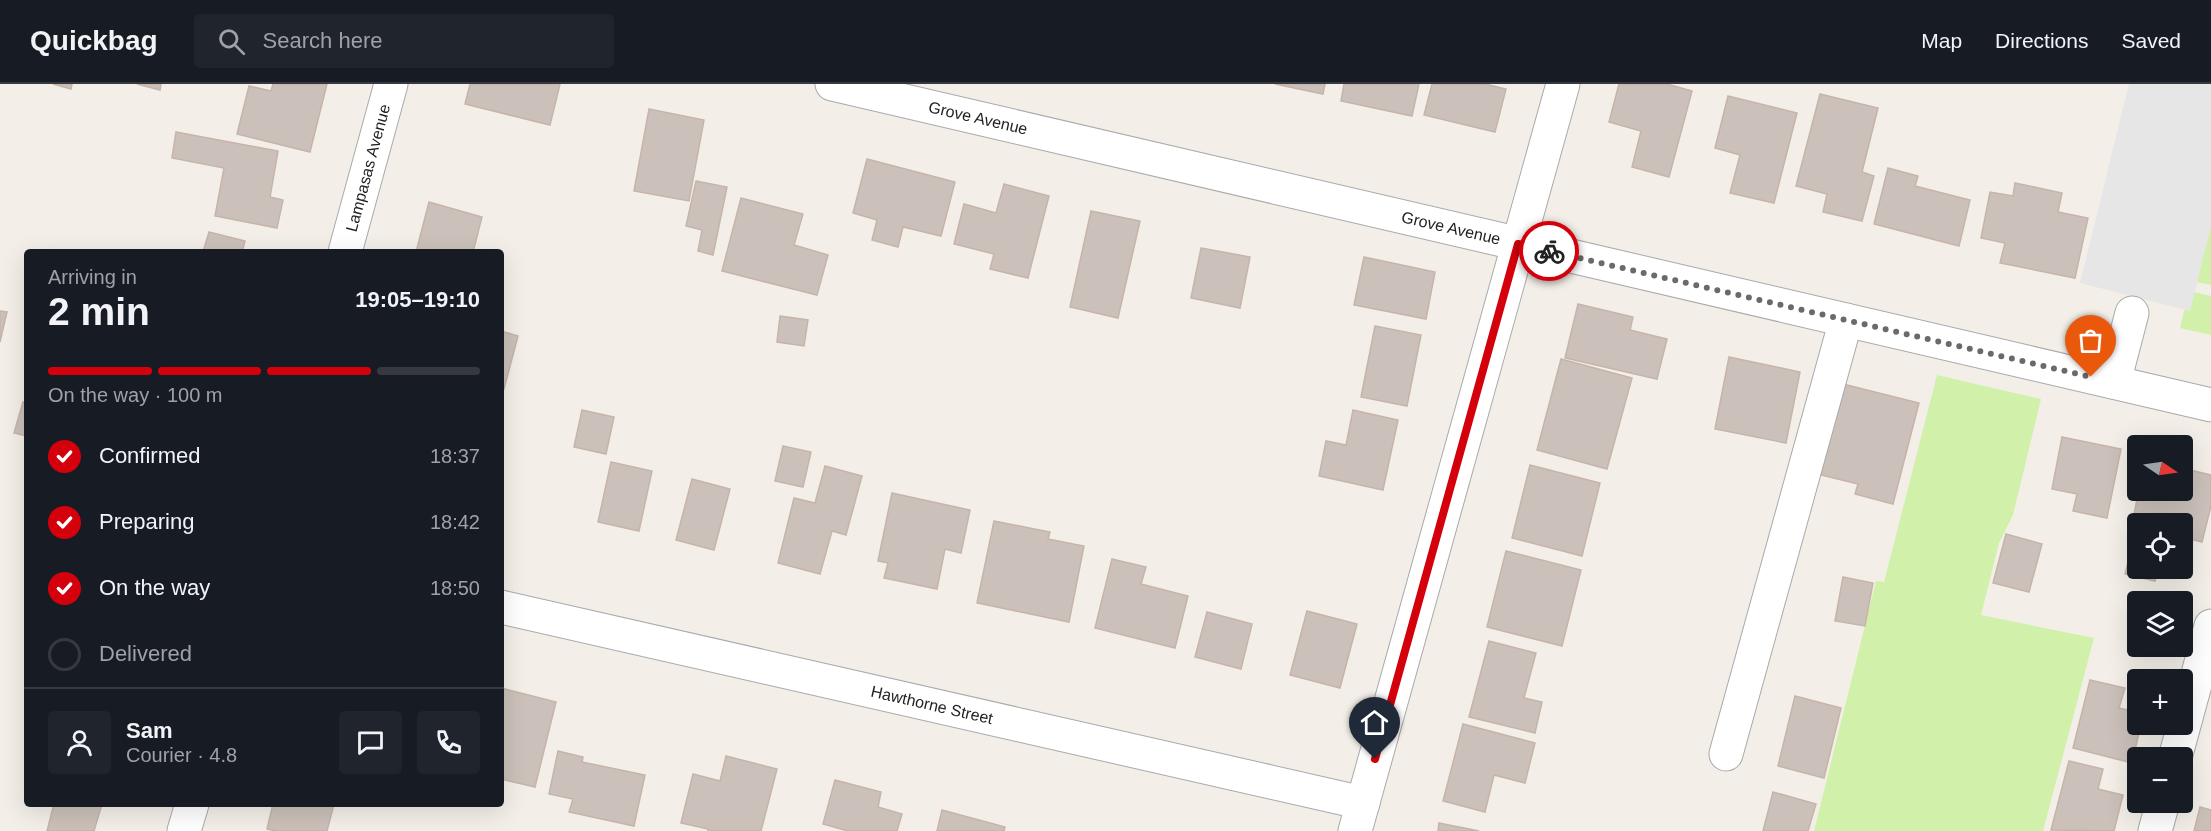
<!DOCTYPE html>
<meta charset="utf-8">
<style>
:root{--surface:#171b24;--page:#20242c;--text:#f1f3f6;--muted:#9ea1a6;--line:#363941;--accent:#d4000c}
body{margin:0;font-family:Helvetica,sans-serif;background:var(--page);color:var(--text);height:100vh;display:flex;flex-direction:column;font-size:22px;white-space:nowrap}
*{box-sizing:border-box;margin:0}
p{font-size:20px;color:var(--muted)}
.icon{flex:none;width:33px;height:33px;fill:none;stroke:currentColor;stroke-width:2;stroke-linecap:round;stroke-linejoin:round}
.map{position:relative;flex:1;overflow:hidden}
.sheet{position:absolute;left:24px;top:165px;width:480px;height:558px;display:flex;flex-direction:column;background:var(--surface);border-radius:6px;box-shadow:0 6px 24px #0002}
.sheet>*{flex:none}
.needle{width:39px;rotate:103deg}
.buttons{position:absolute;left:2127px;top:351px;display:grid;gap:12px}
.buttons a{display:grid;place-items:center;width:66px;height:66px;border-radius:6px;background:var(--surface);box-shadow:0 6px 24px #0002;font-size:30px}
.pin{position:absolute;display:grid;place-items:center;width:51px;height:51px;color:#fff;margin:-62px -26px;border-radius:50% 50% 50% 0;rotate:-45deg;box-shadow:0 0 6px #0007}
.pin .icon{rotate:45deg}
.courier{position:absolute;display:grid;place-items:center;width:60px;height:60px;margin:-30px;border:4px solid #d4000c;border-radius:50%;background:#fff;color:#222;box-shadow:0 2px 8px #0007}
.head em{font-style:normal;font-weight:600}
.head div{display:flex;flex-direction:column-reverse}
.head{display:flex;align-items:center;justify-content:space-between;height:102px;padding:0 24px}
h1{font-size:39px;font-weight:600;line-height:45px}
.bar{display:grid;grid-template-columns:repeat(4,1fr);gap:9px 6px;align-content:center;height:72px;padding:0 24px}
.bar i{height:8px;border-radius:4px;background:var(--line)}
.bar .on{background:var(--accent)}
.bar p{grid-column:span 4}
.line{display:flex;align-items:center;gap:15px;padding:0 24px;border-top:2px solid var(--line)}
.line div{flex:1}
.round{display:grid;place-items:center;flex:none;width:63px;height:63px;border-radius:6px;background:var(--page)}
ol{padding:0 24px;list-style:none}
li{display:flex;align-items:center;gap:18px;height:66px}
li p{margin-inline-start:auto}
li .icon{padding:6px;border-radius:50%;background:var(--accent);color:#fff;stroke-width:4}
li:last-child{color:var(--muted)}
li i{width:33px;height:33px;border:3px solid var(--line);border-radius:50%}
header{display:flex;align-items:center;gap:36px;box-sizing:border-box;height:84px;padding:0 30px;background:var(--surface);border-bottom:2px solid var(--line)}
header strong{font-size:28px}
nav{display:flex;gap:33px;margin-inline-start:auto;font-size:21px}
.search{width:420px;height:54px;background:var(--page);display:flex;align-items:center;gap:15px;box-sizing:border-box;padding:0 21px;border-radius:6px;color:var(--muted);font-size:22px}
.map>svg:first-child{display:block}
.grass{fill:#d1f1aa}
.parking{fill:#e6e6e6}
.building{fill:#cbc1ba;stroke:#c6b4a9;stroke-width:1.5}
.lines{fill:none;stroke-linecap:round;stroke-linejoin:round}
.minor-casing{stroke:#a9a9a9;stroke-width:35}
.minor{stroke:#fff;stroke-width:33}
.done{stroke:#6b6a67;stroke-width:6;stroke-dasharray:0 10.8}
.route{stroke:#d4000c;stroke-width:8}
.labels{text-anchor:middle;dominant-baseline:central;stroke-width:6;stroke-linejoin:round;paint-order:stroke}
.street-label{font-size:16px;fill:#222;stroke:#fff}
</style>
<header>
<strong>Quickbag</strong>
<div class="search"><svg class="icon" aria-label="search" viewBox="0 0 24 24"><circle cx="10" cy="10" r="6"/><path d="M15 15l6 6"/></svg>Search here</div>
<nav><a>Map</a><a>Directions</a><a>Saved</a></nav>
</header>
<div class="map">
<svg width="2211" height="747" viewBox="0 0 2211 747">
<rect width="100%" height="100%" fill="#f3efe8"/>
<g class="grass">
<path d="M2211 122V201L2191 197Z"/>
<path d="M2189 207 2211 212V251L2180 244Z"/>
<path d="M1937 291 2041 315 2013 431 1999 459 1981 531 2094 554 2043 747H1814L1876 497 1884 498Z"/>
</g>
<path class="parking" d="M2129 0H2211V142L2190 227 2080 199Z"/>
<g class="building">
<path d="M53 0H72L71 5Z"/>
<path d="M137 0H161L160 6Z"/>
<path d="M273 0H327L310 68 237 50 249 2 271 7Z"/>
<path d="M470 0H560L550 41 465 20Z"/>
<path d="M1275 0H1325L1323 10Z"/>
<path d="M1344 0H1419L1412 32 1341 17Z"/>
<path d="M1432 0H1485L1506 5 1495 48 1424 31Z"/>
<path d="M1619 0H1667L1692 7 1669 93 1632 83 1641 47 1609 38Z"/>
<path d="M1820 10 1878 24 1862 88 1874 92 1862 137 1823 128 1827 110 1796 102Z"/>
<path d="M1728 12 1797 29 1774 119 1730 109 1740 71 1715 64Z"/>
<path d="M649 25 704 36 689 117 634 107Z"/>
<path d="M176 48 278 67 270 113 283 116 277 144 215 132 224 84 172 74Z"/>
<path d="M867 75 955 98 941 152 903 143 898 163 872 156 877 136 853 129Z"/>
<path d="M1888 84 1918 92 1915 102 1970 116 1959 162 1874 140Z"/>
<path d="M696 97 727 103 713 171 698 167 702 146 686 142Z"/>
<path d="M2015 99 2062 109 2058 128 2088 134 2075 194 2000 179 2005 159 1981 154 1990 108 2013 112Z"/>
<path d="M1004 100 1049 112 1028 194 990 185 994 170 954 160 964 120 996 129Z"/>
<path d="M741 114 803 130 794 161 828 171 817 211 722 187Z"/>
<path d="M429 118 482 133 473 168H416Z"/>
<path d="M1091 127 1140 137 1118 234 1070 223Z"/>
<path d="M209 148 245 157 242 168H203Z"/>
<path d="M1201 164 1250 173 1240 224 1191 214Z"/>
<path d="M1364 173 1435 188 1426 235 1354 221Z"/>
<path d="M1578 220 1633 233 1630 246 1667 255 1657 295 1565 274Z"/>
<path d="M0 227 7 228 0 258Z"/>
<path d="M780 232 808 236 804 262 777 258Z"/>
<path d="M1375 242 1421 251 1407 322 1361 313Z"/>
<path d="M501 247 518 252 504 305 501 304Z"/>
<path d="M1729 273 1800 288 1786 359 1715 345Z"/>
<path d="M1561 275 1632 294 1607 385 1537 366Z"/>
<path d="M1843 300 1919 319 1893 420 1855 410 1858 400 1821 391Z"/>
<path d="M23 318 27 319V352L14 349Z"/>
<path d="M582 326 614 333 606 370 574 363Z"/>
<path d="M1353 326 1398 336 1383 406 1319 392 1326 357 1346 361Z"/>
<path d="M2062 353 2121 365 2107 434 2073 427 2077 410 2052 405Z"/>
<path d="M783 362 811 368 803 403 775 397Z"/>
<path d="M611 378 652 387 639 447 598 438Z"/>
<path d="M1530 381 1600 399 1582 472 1512 454Z"/>
<path d="M825 382 862 392 846 451 832 447 820 490 778 479 794 414 815 419Z"/>
<path d="M2182 384 2211 391V422L2202 458 2182 453V440H2138V436L2133 435 2139 406H2182Z"/>
<path d="M692 395 730 405 714 466 676 456Z"/>
<path d="M892 409 970 426 961 469 945 465 937 505 884 494 888 479 878 477Z"/>
<path d="M994 437 1050 448 1048 455 1084 462 1069 538 977 519Z"/>
<path d="M2138 440V484H2158L2155 497 2125 490Z"/>
<path d="M2006 450 2042 460 2029 508 1993 499Z"/>
<path d="M1506 467 1581 486 1562 562 1487 543Z"/>
<path d="M1112 475 1146 483 1141 500 1188 512 1175 564 1095 544Z"/>
<path d="M1843 493 1873 499 1865 542 1835 537Z"/>
<path d="M1307 527 1357 540 1340 604 1290 591Z"/>
<path d="M1207 528 1252 540 1241 585 1195 573Z"/>
<path d="M1489 557 1536 569 1524 614 1542 618 1535 649 1469 633Z"/>
<path d="M2090 596 2125 604 2119 624 2138 628V640H2141L2132 679 2073 664Z"/>
<path d="M501 604 556 618 535 703 501 695Z"/>
<path d="M1795 612 1841 624 1824 694 1778 682Z"/>
<path d="M1463 640 1535 659 1525 699 1494 691 1485 728 1443 717Z"/>
<path d="M558 667 583 673 582 678 645 691 634 742 569 728 573 715 549 710Z"/>
<path d="M726 672 777 685 761 747H708V745L681 739 693 690 720 697Z"/>
<path d="M2069 677 2103 685 2098 705 2123 711 2114 747 2051 746Z"/>
<path d="M835 696 881 708 878 723 902 730 897 747H848L823 740Z"/>
<path d="M1773 708 1816 720 1808 747H1763Z"/>
<path d="M54 720H102L94 747H47Z"/>
<path d="M273 720H334L327 747H276L267 745Z"/>
<path d="M2200 723 2211 726V747H2194Z"/>
<path d="M942 726 1005 743 1004 747H937Z"/>
<path d="M1439 739 1479 747H1438Z"/>
</g>
<g class="lines">
<defs>
<g id="minor">
<path d="M832 0 2211 321"/>
<path d="M345 168 391 0"/>
<path d="M2114 298 2132 229"/>
<path d="M501 523 1363 719"/>
<path d="M1726 670 1846 236"/>
<path d="M2175 674 2211 542"/>
<path d="M184 747 192 720"/>
<path d="M1355 747 1563 0"/>
<path d="M2155 747 2163 718"/>
</g>
</defs>
<use href="#minor" class="minor-casing"/>
<use href="#minor" class="minor"/>
</g>
<g class="lines">
<path class="done" d="M1549 167 2091 293"/>
<path class="route" d="M1375 675 1518 160 1549 167"/>
</g>
<g class="labels">
<g class="street-label">
<text transform="translate(978 34) rotate(13)">Grove Avenue</text>
<text transform="translate(368 84) rotate(-75)">Lampasas Avenue</text>
<text transform="translate(1451 144) rotate(13)">Grove Avenue</text>
<text transform="translate(932 621) rotate(13)">Hawthorne Street</text>
</g>
</g>
</svg>
<div class="buttons">
<a><svg class="needle" viewBox="-14 -14 28 28"><path d="M0-13l5 13h-10z" fill="#e53935"/><path d="M0 13l5-13h-10z" fill="#9ea1a6"/></svg></a>
<a><svg class="icon" aria-label="locate" viewBox="0 0 24 24"><circle cx="12" cy="12" r="6"/><path d="M12 2v4M12 18v4M2 12h4M18 12h4"/></svg></a>
<a><svg class="icon" aria-label="layers" viewBox="0 0 24 24"><path d="M12 4l9 5-9 5-9-5zM3 14l9 5 9-5"/></svg></a>
<a>+</a>
<a>−</a>
</div>
<div class="pin" style="left:2091px;top:293px;background:#ea580c"><svg class="icon" aria-label="bag" viewBox="0 0 24 24"><path d="M5 8h14l-1 12H6zM9 8a3 3 0 0 1 6 0"/></svg></div>
<div class="pin" style="left:1375px;top:675px;background:#1f2937"><svg class="icon" aria-label="home" viewBox="0 0 24 24"><path d="M3 11l9-7 9 7M6 9v11h12V9"/></svg></div>
<div class="courier" style="left:1549px;top:167px"><svg class="icon" aria-label="bike" viewBox="0 0 24 24"><circle cx="6" cy="16" r="4"/><circle cx="18" cy="16" r="4"/><path d="M6 16l4-8h5l3 8M10 8l3 8H6M13 5h3"/></svg></div>
<section class="sheet">
<div class="head"><div><h1>2 min</h1><p>Arriving in</p></div><em>19:05–19:10</em></div>
<div class="bar"><i class="on"></i><i class="on"></i><i class="on"></i><i></i><p>On the way · 100 m</p></div>
<ol>
<li><svg class="icon" aria-label="check" viewBox="0 0 24 24"><path d="M5 12l5 5 9-10"/></svg>Confirmed<p>18:37</p></li>
<li><svg class="icon" aria-label="check" viewBox="0 0 24 24"><path d="M5 12l5 5 9-10"/></svg>Preparing<p>18:42</p></li>
<li><svg class="icon" aria-label="check" viewBox="0 0 24 24"><path d="M5 12l5 5 9-10"/></svg>On the way<p>18:50</p></li>
<li><i></i>Delivered</li>
</ol>
<div class="line" style="height:108px"><a class="round"><svg class="icon" aria-label="person" viewBox="0 0 24 24"><circle cx="12" cy="8" r="4"/><path d="M4 21q1-7 8-7t8 7"/></svg></a><div><b>Sam</b><p>Courier · 4.8</p></div><a class="round"><svg class="icon" aria-label="chat" viewBox="0 0 24 24"><path d="M4 5h16v11H9l-5 4z"/></svg></a><a class="round"><svg class="icon" aria-label="phone" viewBox="0 0 24 24"><path d="M5 4h4l2 5-3 2q2 4 5 5l2-3 5 2v4C11 20 4 13 5 4z"/></svg></a></div>
</section>
</div>
